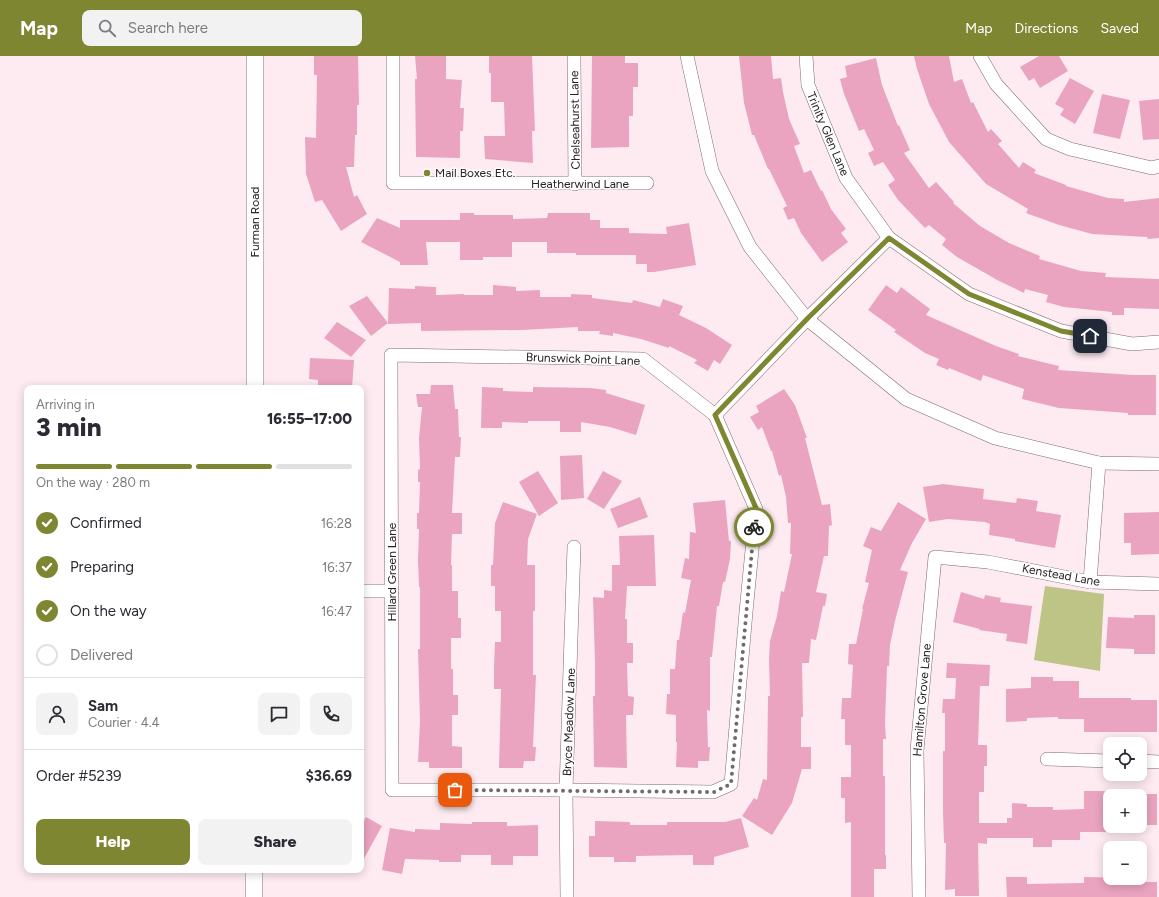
<!DOCTYPE html>
<meta charset="utf-8">
<style>
:root{--surface:#fff;--page:#f2f2f3;--text:#2b2b33;--muted:#7c7c81;--line:#e1e1e2;--accent:#7f8632}
body{margin:0;font-family:Figtree,sans-serif;background:var(--page);color:var(--text);height:100vh;display:flex;flex-direction:column;font-size:15px;white-space:nowrap}
*{box-sizing:border-box;margin:0}
p{font-size:13px;color:var(--muted)}
.icon{flex:none;width:22px;height:22px;fill:none;stroke:currentColor;stroke-width:2;stroke-linecap:round;stroke-linejoin:round}
.map{position:relative;flex:1;overflow:hidden}
.details{position:absolute;left:24px;top:329px;width:340px;height:488px;display:flex;flex-direction:column;background:var(--surface);border-radius:8px;box-shadow:0 2px 10px #0003}
.details>*{flex:none}
.controls{position:absolute;left:1103px;top:681px;display:grid;gap:8px}
.controls a{display:grid;place-items:center;width:44px;height:44px;border-radius:8px;background:var(--surface);box-shadow:0 2px 10px #0003;font-size:20px}
.pin{position:absolute;display:grid;place-items:center;width:34px;height:34px;color:#fff;margin:-17px;border-radius:8px;box-shadow:0 2px 6px #0006}
.courier{position:absolute;display:grid;place-items:center;width:40px;height:40px;margin:-20px;border:3px solid #7f8632;border-radius:50%;background:#fff;color:#222;box-shadow:0 1px 5px #0007}
.overview em{font-style:normal;font-weight:800}
.overview div{display:flex;flex-direction:column-reverse}
.overview{display:flex;align-items:center;justify-content:space-between;height:68px;padding:0 12px}
h1{font-size:26px;font-weight:800;line-height:30px}
.bar{display:grid;grid-template-columns:repeat(4,1fr);gap:6px 4px;align-content:center;height:48px;padding:0 12px}
.bar i{height:5px;border-radius:3px;background:var(--line)}
.bar .active{background:var(--accent)}
.bar p{grid-column:span 4}
.line{display:flex;align-items:center;gap:10px;padding:0 12px;border-top:1px solid var(--line)}
.line div{flex:1}
.round{display:grid;place-items:center;flex:none;width:42px;height:42px;border-radius:8px;background:var(--page)}
ol{padding:0 12px;list-style:none}
li{display:flex;align-items:center;gap:12px;height:44px}
li p{margin-inline-start:auto}
li .icon{padding:4px;border-radius:50%;background:var(--accent);color:#fff;stroke-width:4}
li:last-child{color:var(--muted)}
li i{width:22px;height:22px;border:2px solid var(--line);border-radius:50%}
.action{display:flex;gap:8px;margin-top:auto;padding:8px 12px}
.action a{flex:1;height:46px;border-radius:8px;background:var(--accent);color:#fff;font-size:16px;font-weight:800;line-height:46px;text-align:center}
.action a+a{background:var(--page);color:var(--text)}
header{display:flex;align-items:center;gap:24px;box-sizing:border-box;height:56px;padding:0 20px;background:var(--accent);color:#fff}
header strong{font-size:19px}
nav{display:flex;gap:22px;margin-inline-start:auto;font-size:14px}
.search{width:280px;height:36px;background:var(--page);display:flex;align-items:center;gap:10px;box-sizing:border-box;padding:0 14px;border-radius:8px;color:var(--muted);font-size:15px}
.map>svg:first-child{display:block}
.green{fill:#bdc485}
.building{fill:#eaa4c0}
.lines{fill:none;stroke-linecap:round;stroke-linejoin:round}
.minor-casing{stroke:#7e6a71;stroke-width:14}
.tertiary-casing{stroke:#7e6a71;stroke-width:18}
.minor{stroke:#fff;stroke-width:13}
.tertiary{stroke:#fff;stroke-width:17}
.done{stroke:#74686c;stroke-width:4;stroke-dasharray:0 7.2}
.route{stroke:#7f8632;stroke-width:5}
.poi-dot{fill:#7f8632;stroke:#fefefe;stroke-width:1.5}
.labels{text-anchor:middle;dominant-baseline:central;stroke-width:3;stroke-linejoin:round;paint-order:stroke}
.street-label{font-size:12px;fill:#292124;stroke:#fefefe}
.poi-label{font-size:12px;fill:#292124;stroke:#fefefe;text-anchor:start}
</style>
<header>
<strong>Map</strong>
<div class="search"><svg class="icon" aria-label="search" viewBox="0 0 24 24"><circle cx="10" cy="10" r="6"/><path d="M15 15l6 6"/></svg>Search here</div>
<nav><a>Map</a><a>Directions</a><a>Saved</a></nav>
</header>
<div class="map">
<svg width="1159" height="841" viewBox="0 0 1159 841">
<rect width="100%" height="100%" fill="#feebf2"/>
<path class="green" d="M1045 530 1104 538 1100 615 1034 604Z"/>
<g class="building">
<path d="M314 0H358L359 49H357V79H355L354 111H346L354 141 357 139 367 158 341 175 322 144 315 146 306 118 305 81 316 82 317 19H314Z"/>
<path d="M415 0H446V23L462 24 460 52H464L463 75H460V102L416 101 415 23H417Z"/>
<path d="M489 0H532L535 75H532L533 107 485 103 484 80H505L504 46H491V17H489Z"/>
<path d="M592 0H625V7H638V31H633V60H629V91L591 92Z"/>
<path d="M739 0H771L773 23 781 22 783 36 789 63 800 88 794 90 804 117 811 114 821 135 822 134 831 153 846 173 841 177 848 186 822 206 801 177 794 162 788 164 783 152 787 150 769 113H768L754 79H752L744 47Z"/>
<path d="M914 0H949L954 26 962 23 971 47 973 46 988 76 991 73 1002 85 998 88 1019 112 1023 106 1036 114 1034 117 1066 129V130L1108 142 1124 143V146L1159 142V182L1148 183 1147 181 1092 178 1059 169 1026 157 1028 153 986 128 949 86 929 48 917 13Z"/>
<path d="M1039 0H1059L1068 15 1040 32 1034 22 1029 25 1020 11Z"/>
<path d="M876 2 882 29 898 70 899 69 910 94 904 97 929 132 936 126 954 146 953 147 980 170 1009 187 1040 200 1039 203 1081 215 1106 217 1105 221 1159 223V253L1124 252V259H1112V256L1064 251 1046 246 1048 239 1025 233 1024 237 999 225 957 201 942 189 946 183 929 169 925 172 898 144 888 129 895 124 883 106 874 110 868 97 874 94 864 73 859 75 844 38 840 23 847 21 845 10Z"/>
<path d="M1070 22 1094 35 1075 68 1060 59 1064 53 1055 48Z"/>
<path d="M1102 38 1130 44 1120 83 1093 77Z"/>
<path d="M1159 43V83L1143 84 1139 45Z"/>
<path d="M460 157H474V159H513V163L547 162 548 157H590V164H600V172H629V177L667 178 666 171 689 167 696 209 654 216H647V208H636V199H576V197H547V186H512V201H483V204H460V186H426L428 209H400V206L361 186 377 162 400 172V164H460Z"/>
<path d="M493 229 516 231V235L540 234V241H571V238L592 239V242L632 247 633 244 660 251 663 243 683 250 679 259 706 272 732 289 720 308 714 304 708 315 694 307 697 304 669 290V292L641 283 613 277V280L599 278 600 275H578V271L522 274 421 275V267L388 268 389 232 415 233V230L436 231V239L464 238V239H493Z"/>
<path d="M886 229 897 237 901 231 930 253 926 259 996 290 1019 298 1018 300 1059 310 1058 314 1133 319H1156V359H1128V357L1059 352 1022 343 1024 333 983 319 981 325 949 312 948 314 936 309 939 303 925 297 894 276 896 274 868 254Z"/>
<path d="M367 240 388 267 371 280 349 250Z"/>
<path d="M337 266 366 284 351 301 324 282Z"/>
<path d="M310 302 354 304 352 332H318V324L309 323Z"/>
<path d="M431 329H453L455 353H458L459 381H461L460 401H455L452 457H462V478H452L451 509H452V535H458V562H461V582H451V613H453V639H458V659H452V690L462 691V712H429V706H418L420 665 418 593H420V531H419L418 504 419 473H417V457H419L420 426H418V414L420 413 419 382 422 351H418L416 338H430Z"/>
<path d="M482 331 503 332V335L533 336V331L591 332 606 334V337L645 349 636 379 610 371 581 366V376H560V365H528V367L502 366V372H481Z"/>
<path d="M784 333 795 349 807 382H805L822 449 830 448 832 469 829 470 828 500H824L816 536 827 538 825 550H823L816 584 811 583 809 607H802L803 661H801V691H811V713H802L792 747 772 779 742 760 754 742 757 744 763 723 767 724 768 640H770L769 604 770 585 777 560 781 535 784 536 792 498H790L791 467H788L786 441 781 419 779 420 772 395H771L762 371 758 374 750 361 759 356 756 350Z"/>
<path d="M582 399 584 442 561 444 560 400Z"/>
<path d="M538 415 558 447 539 460 519 426Z"/>
<path d="M603 415 622 425 604 453 587 443Z"/>
<path d="M943 428 984 433 983 443 1016 447 1017 442 1038 445 1036 455 1061 459 1055 492 1015 485V483L989 479 990 468 985 466 948 463 929 466 923 431Z"/>
<path d="M640 441 648 461 618 472 610 453Z"/>
<path d="M725 444 729 485H731L730 503 725 526H723L719 550H717L712 601H710V655L707 654 708 691H710L709 705H698V712L676 711 677 686H676V659L666 658 667 638H670V613H675L677 584H679L683 556 685 557 691 524 681 522 685 502 689 503 690 476 696 477 693 447Z"/>
<path d="M503 446 537 458 528 483 527 509H535V555H533V619H536L533 691H536L535 705H524L523 712H499L501 633H494V611L495 586H501V555H495V530H491V509H493L495 467Z"/>
<path d="M898 446 926 463 912 487 900 514 908 516 895 565 890 589 889 610H887L885 668 886 683H883V720H885V799H886V813H874V841H851V766L845 767V742H841V721H851V689H845V663H841L842 642H851L853 609 848 608 849 588H856L863 553H862L869 527 865 526 872 494 863 490 871 471 881 475Z"/>
<path d="M1159 456V498L1131 499V487H1124V457Z"/>
<path d="M654 479 656 530H627L625 563H627V587H633V607H627L628 640 634 641 633 659H626L627 712 594 711 593 640H595V607L593 541 604 542V534L612 535V509H620L619 480Z"/>
<path d="M961 536 984 543 985 539 1001 542 1000 546 1032 550 1027 588 1006 585 1007 578 979 574 980 573 953 566Z"/>
<path d="M1134 559H1155V598H1134V593L1106 592 1108 561 1134 562Z"/>
<path d="M947 607 990 609 989 630H980L978 689H987V710H984V736H979V767H1007V762H1012V747L1027 748V751H1053V754L1084 753V735H1106V776H1080V784H1052V791H1033V782H987V788L978 787 979 840H955V833L945 834 946 787H944L943 756V695H945V657H942L943 643H955L956 622H946Z"/>
<path d="M1031 621H1053V625H1079V642H1131V644H1157V676H1084V663H1058V661L1027 662V665L1006 666V633L1031 632Z"/>
<rect x="1140" y="738" width="17" height="31"/>
<path d="M366 761 382 770 361 808V770Z"/>
<path d="M741 762 749 791 714 801V809H693V799L636 800V806H614V801H589V780H595V765L630 766V769H667V766H725Z"/>
<path d="M472 766H507V770L538 769V800H513V809H491V799H461V806H439V804L405 803 402 818 382 814 390 772 415 776V773L440 774V767L472 768Z"/>
<path d="M1006 821H1027V828L1084 827V821L1132 822V826H1157V841H1007Z"/>
</g>
<g class="lines">
<defs>
<g id="minor">
<path d="M393 0V127H647"/>
<path d="M574 0 575 128"/>
<path d="M687 0 712 115 750 191 807 263 906 343 995 382 1099 407 1159 408"/>
<path d="M806 0 808 29 846 122 889 182 969 238 1061 275 1132 288 1159 286"/>
<path d="M980 0 996 28 1046 83 1070 93 1152 112 1159 110"/>
<path d="M391 299 643 303 715 359 756 453 746 556 731 728 713 736 566 734H392Z"/>
<path d="M715 359 807 263 889 182"/>
<path d="M1090 526 1099 407"/>
<path d="M361 535H392"/>
<path d="M1047 703 1110 705"/>
<path d="M1140 705 1159 706"/>
<path d="M567 841 566 734 574 491"/>
<path d="M919 841 917 694 935 501 988 506 1090 526 1159 528"/>
</g>
<g id="tertiary">
<path d="M255 0V332"/>
<path d="M254 841V814"/>
</g>
</defs>
<use href="#minor" class="minor-casing"/>
<use href="#tertiary" class="tertiary-casing"/>
<use href="#minor" class="minor"/>
<use href="#tertiary" class="tertiary"/>
</g>
<g class="lines">
<path class="done" d="M455 734 714 736 731 728 754 471"/>
<path class="route" d="M754 471 756 452 715 359 807 263 889 182 969 238 1061 275 1090 280"/>
</g>
<circle class="poi-dot" cx="427" cy="117" r="4"/>
<g class="labels">
<g class="street-label">
<text transform="translate(575 64) rotate(-91)">Chelseahurst Lane</text>
<text transform="translate(828 78) rotate(67)">Trinity Glen Lane</text>
<text x="580" y="128">Heatherwind Lane</text>
<text transform="translate(255 166) rotate(-90)">Furman Road</text>
<text transform="translate(583 303) rotate(2)">Brunswick Point Lane</text>
<text transform="translate(392 516) rotate(-90)">Hillard Green Lane</text>
<text transform="translate(1061 519) rotate(10)">Kenstead Lane</text>
<text transform="translate(922 644) rotate(-85)">Hamilton Grove Lane</text>
<text transform="translate(569 666) rotate(-88)">Bryce Meadow Lane</text>
</g>
<g class="poi-label">
<text x="435" y="117">Mail Boxes Etc.</text>
</g>
</g>
</svg>
<div class="controls">
<a><svg class="icon" aria-label="locate" viewBox="0 0 24 24"><circle cx="12" cy="12" r="6"/><path d="M12 2v4M12 18v4M2 12h4M18 12h4"/></svg></a>
<a>+</a>
<a>−</a>
</div>
<div class="pin" style="left:455px;top:734px;background:#ea580c"><svg class="icon" aria-label="bag" viewBox="0 0 24 24"><path d="M5 8h14l-1 12H6zM9 8a3 3 0 0 1 6 0"/></svg></div>
<div class="pin" style="left:1090px;top:280px;background:#1f2937"><svg class="icon" aria-label="home" viewBox="0 0 24 24"><path d="M3 11l9-7 9 7M6 9v11h12V9"/></svg></div>
<div class="courier" style="left:754px;top:471px"><svg class="icon" aria-label="bike" viewBox="0 0 24 24"><circle cx="6" cy="16" r="4"/><circle cx="18" cy="16" r="4"/><path d="M6 16l4-8h5l3 8M10 8l3 8H6M13 5h3"/></svg></div>
<section class="details">
<div class="overview"><div><h1>3 min</h1><p>Arriving in</p></div><em>16:55–17:00</em></div>
<div class="bar"><i class="active"></i><i class="active"></i><i class="active"></i><i></i><p>On the way · 280 m</p></div>
<ol>
<li><svg class="icon" aria-label="check" viewBox="0 0 24 24"><path d="M5 12l5 5 9-10"/></svg>Confirmed<p>16:28</p></li>
<li><svg class="icon" aria-label="check" viewBox="0 0 24 24"><path d="M5 12l5 5 9-10"/></svg>Preparing<p>16:37</p></li>
<li><svg class="icon" aria-label="check" viewBox="0 0 24 24"><path d="M5 12l5 5 9-10"/></svg>On the way<p>16:47</p></li>
<li><i></i>Delivered</li>
</ol>
<div class="line" style="height:72px"><a class="round"><svg class="icon" aria-label="person" viewBox="0 0 24 24"><circle cx="12" cy="8" r="4"/><path d="M4 21q1-7 8-7t8 7"/></svg></a><div><b>Sam</b><p>Courier · 4.4</p></div><a class="round"><svg class="icon" aria-label="chat" viewBox="0 0 24 24"><path d="M4 5h16v11H9l-5 4z"/></svg></a><a class="round"><svg class="icon" aria-label="phone" viewBox="0 0 24 24"><path d="M5 4h4l2 5-3 2q2 4 5 5l2-3 5 2v4C11 20 4 13 5 4z"/></svg></a></div>
<div class="line" style="height:52px"><div>Order #5239</div><b>$36.69</b></div>
<div class="action"><a>Help</a><a>Share</a></div>
</section>
</div>
